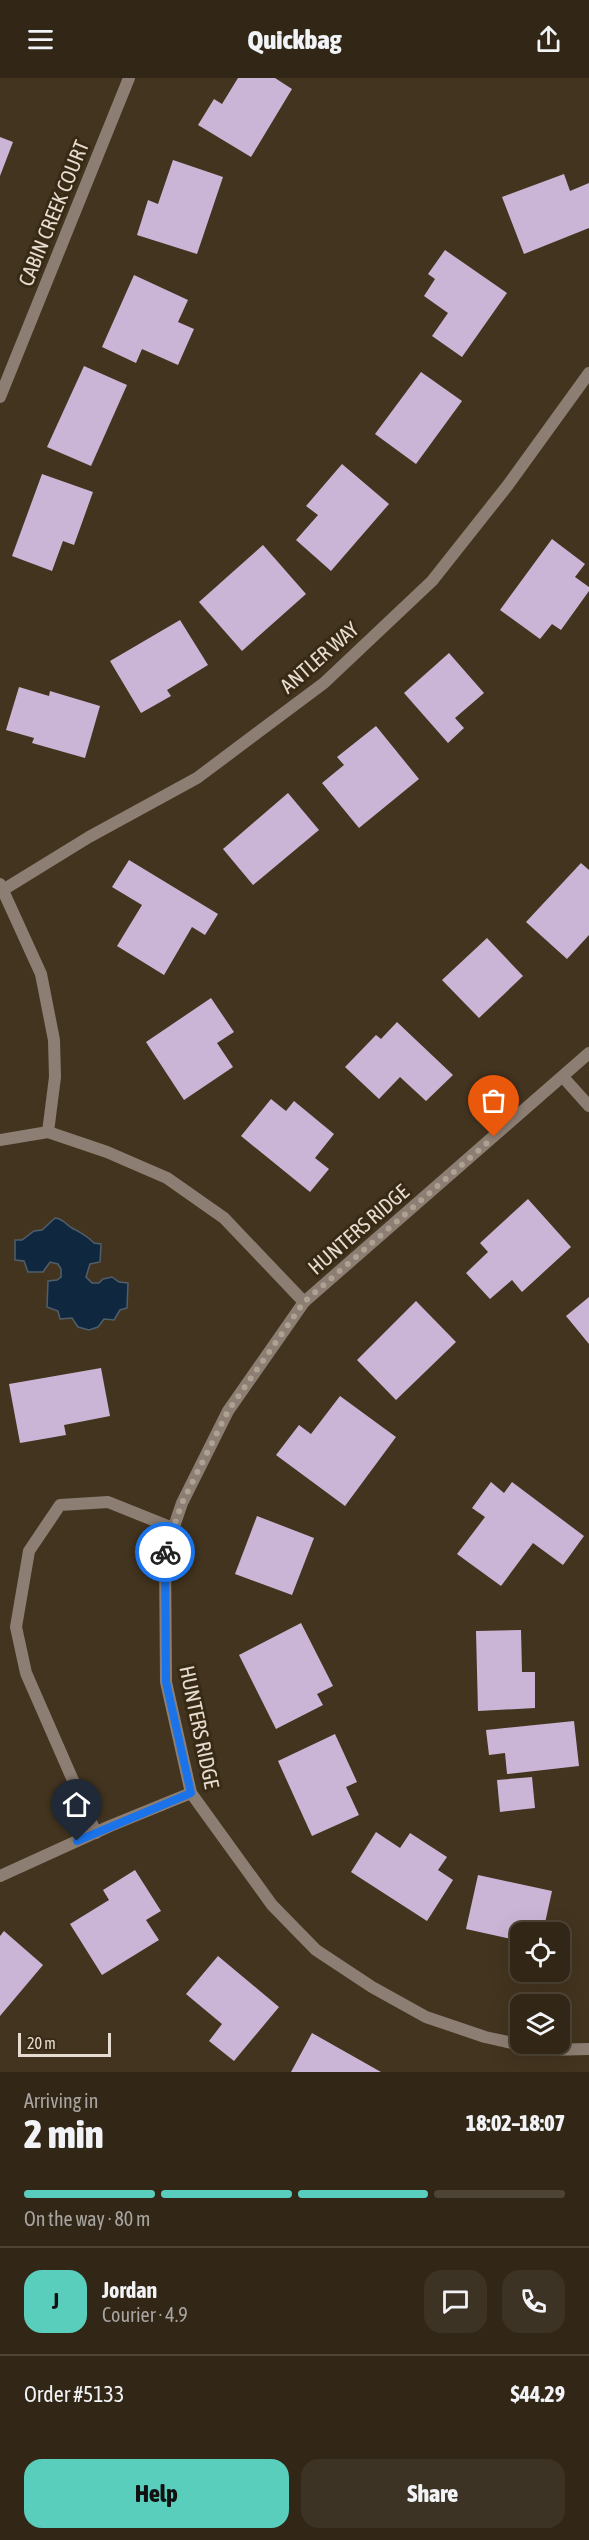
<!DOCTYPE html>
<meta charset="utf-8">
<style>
:root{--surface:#322717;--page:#3d3324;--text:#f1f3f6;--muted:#a8a5a1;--line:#4d4436;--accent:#5acebd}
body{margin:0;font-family:"Asap Condensed",sans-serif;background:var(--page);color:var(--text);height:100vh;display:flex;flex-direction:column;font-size:22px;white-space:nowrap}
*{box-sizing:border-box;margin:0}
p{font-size:20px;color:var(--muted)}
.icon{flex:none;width:33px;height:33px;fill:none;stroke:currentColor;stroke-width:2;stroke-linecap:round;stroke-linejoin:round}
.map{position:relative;height:1994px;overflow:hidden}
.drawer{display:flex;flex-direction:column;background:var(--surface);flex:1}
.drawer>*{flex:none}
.buttons{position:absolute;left:510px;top:1844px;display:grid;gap:12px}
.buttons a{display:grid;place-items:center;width:60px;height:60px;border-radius:12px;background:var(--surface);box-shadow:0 6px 24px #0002,0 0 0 2px var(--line);font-size:30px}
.scale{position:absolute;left:18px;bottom:15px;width:93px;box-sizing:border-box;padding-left:6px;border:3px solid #e6ddd0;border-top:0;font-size:16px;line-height:21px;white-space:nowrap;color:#e6ddd0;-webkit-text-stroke:4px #382a15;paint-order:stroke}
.pin{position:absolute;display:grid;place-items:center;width:51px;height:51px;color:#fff;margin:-62px -26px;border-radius:50% 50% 50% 0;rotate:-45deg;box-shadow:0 0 6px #0007}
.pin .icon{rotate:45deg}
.courier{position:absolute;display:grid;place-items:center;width:60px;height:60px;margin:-30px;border:4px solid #1a73e8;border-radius:50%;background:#fff;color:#222;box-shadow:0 2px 8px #0007}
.summary em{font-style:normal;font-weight:800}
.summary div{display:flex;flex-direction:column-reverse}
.summary{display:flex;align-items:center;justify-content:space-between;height:102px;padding:0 24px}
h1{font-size:39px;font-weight:800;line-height:45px}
.bar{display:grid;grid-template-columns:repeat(4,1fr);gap:9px 6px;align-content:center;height:72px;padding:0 24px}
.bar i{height:8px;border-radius:4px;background:var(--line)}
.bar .on{background:var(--accent)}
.bar p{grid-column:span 4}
.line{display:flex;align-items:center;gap:15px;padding:0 24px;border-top:2px solid var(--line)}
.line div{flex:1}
.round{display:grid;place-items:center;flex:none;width:63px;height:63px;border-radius:18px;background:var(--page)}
.action{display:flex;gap:12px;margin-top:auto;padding:12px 24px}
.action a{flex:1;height:69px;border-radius:18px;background:var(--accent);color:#111;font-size:24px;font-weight:800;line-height:69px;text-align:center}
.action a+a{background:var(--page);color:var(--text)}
header{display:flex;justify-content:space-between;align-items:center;height:78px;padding:0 24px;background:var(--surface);font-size:27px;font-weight:800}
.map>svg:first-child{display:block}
.water{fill:#10283f;stroke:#505e6a;stroke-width:1.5}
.building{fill:#cbb5d7}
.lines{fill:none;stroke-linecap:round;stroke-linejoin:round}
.service{stroke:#8d7e73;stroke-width:12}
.minor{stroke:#8d7e73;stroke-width:12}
.done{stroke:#ada292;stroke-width:6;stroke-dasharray:0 10.8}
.route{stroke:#1a73e8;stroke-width:8}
.labels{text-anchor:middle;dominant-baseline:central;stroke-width:6;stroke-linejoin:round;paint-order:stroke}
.street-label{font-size:21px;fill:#e6ddd0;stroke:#382a15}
</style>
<header><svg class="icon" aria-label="menu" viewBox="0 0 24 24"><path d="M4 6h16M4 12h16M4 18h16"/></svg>Quickbag<svg class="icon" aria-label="share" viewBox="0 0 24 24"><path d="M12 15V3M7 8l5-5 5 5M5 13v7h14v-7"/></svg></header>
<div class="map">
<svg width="589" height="1994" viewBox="0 0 589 1994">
<rect width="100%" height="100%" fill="#43341f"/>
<path class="water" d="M55 1140C64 1141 65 1146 72 1150 81 1155 86 1157 94 1165L101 1166 100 1184 90 1186 86 1199 92 1205H99L103 1201 112 1199 119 1204 128 1205 127 1230 120 1232 114 1242 104 1241 98 1249 89 1252 78 1249 72 1240 60 1241 58 1233 47 1229 48 1203 57 1202 61 1199V1191L58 1186 50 1184 43 1194H28L24 1183 15 1182V1162H22L34 1153 42 1152Z"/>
<g class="building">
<path d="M238 0H275L292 11 251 79 198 47 214 21 222 26Z"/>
<path d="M0 59 13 64 0 98Z"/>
<path d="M173 82 223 99 197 176 137 157 148 122 158 126Z"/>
<path d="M564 96 570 113 589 105V150L524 176 502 119Z"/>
<path d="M445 172 507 215 462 279 432 258 448 235 424 218 435 201 428 196Z"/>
<path d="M134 197 188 222 178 244 194 251 178 287 142 271 136 285 102 269Z"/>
<path d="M84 288 127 307 91 388 47 369Z"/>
<path d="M421 294 462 323 416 386 375 356Z"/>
<path d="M342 386 389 426 331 493 296 462 318 437 306 428Z"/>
<path d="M42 396 93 414 74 467 63 463 52 493 12 478Z"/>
<path d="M552 461 585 486 575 499 589 509V513L561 552 552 546 540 561 500 532Z"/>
<path d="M263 467 306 516 242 573 199 524Z"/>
<path d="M180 542 208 587 167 612 171 618 141 635 110 583Z"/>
<path d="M449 575 484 615 455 640 464 650 448 665 404 615Z"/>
<path d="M19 609 49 618 50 613 100 628 85 680 32 665 34 660 6 652Z"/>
<path d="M376 648 419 701 359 750 322 705 344 687 337 679Z"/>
<path d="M288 715 319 752 253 807 223 771Z"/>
<path d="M129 782 218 836 205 857 192 849 164 897 117 868 142 827 112 809Z"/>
<path d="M581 785 589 792V857L567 881 526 844Z"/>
<path d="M487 860 523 898 479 940 442 902Z"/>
<path d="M211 920 234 954 217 965 233 989 184 1022 146 964Z"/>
<path d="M397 944 453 997 426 1023 400 999 379 1021 345 989 376 957 381 961Z"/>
<path d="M271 1021 286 1033 294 1023 334 1056 315 1080 329 1091 310 1114 241 1058Z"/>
<path d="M528 1121 571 1169 522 1214 512 1202 490 1221 466 1195 488 1174 480 1165Z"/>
<path d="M589 1219V1266L566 1238Z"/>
<path d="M416 1223 456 1264 396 1322 357 1282Z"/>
<path d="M101 1290 110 1338 64 1347 66 1357 20 1365 9 1306Z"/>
<path d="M340 1318 396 1359 345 1428 276 1377 299 1347 311 1356Z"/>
<path d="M491 1404 504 1415 512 1404 584 1458 563 1487 533 1465 501 1508 457 1476 485 1439 472 1430Z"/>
<path d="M257 1438 314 1460 292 1517 235 1496Z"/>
<path d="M301 1545 333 1608 317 1616 323 1627 276 1651 239 1577Z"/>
<path d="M521 1552 522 1594H535V1630L478 1633 476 1553Z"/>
<path d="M574 1643 579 1688 507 1696 505 1675 489 1677 486 1652Z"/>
<path d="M335 1656 357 1704 346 1709 359 1737 312 1758 278 1683Z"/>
<path d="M532 1699 535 1730 500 1734 497 1702Z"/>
<path d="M376 1754 400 1770 410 1755 447 1779 438 1792 453 1802 427 1843 351 1794Z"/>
<path d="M135 1792 161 1833 146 1842 159 1862 102 1897 70 1846 109 1822 103 1812Z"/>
<path d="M478 1797 552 1813 543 1854H520V1863L466 1851Z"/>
<path d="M4 1853 43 1887 0 1938V1858Z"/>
<path d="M218 1878 279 1929 234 1983 209 1963 222 1946 186 1916Z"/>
<path d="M312 1955 381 1994H291Z"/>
</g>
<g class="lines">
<path class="service" d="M96 1755 26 1595 16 1549 29 1473 60 1427 108 1424 173 1450"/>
<g class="minor">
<path d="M0 319 129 0"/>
<path d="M0 806 41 896 54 962 55 999 48 1054"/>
<path d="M3 812 89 759 197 700 324 605 432 503 508 407 589 295"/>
<path d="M589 975 304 1224 228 1333 182 1425 165 1475 166 1604 191 1715 272 1827 316 1872 372 1909 426 1939 485 1959 544 1972 589 1971"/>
<path d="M563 999 589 1028"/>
<path d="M0 1062 48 1054 107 1074 167 1100 224 1140 304 1224"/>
<path d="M0 1798 110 1748 191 1715"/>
</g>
</g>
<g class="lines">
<path class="done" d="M165 1474 182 1425 228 1333 304 1224 494 1059"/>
<path class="route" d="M77 1763 191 1715 166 1604 165 1474"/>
</g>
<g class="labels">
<g class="street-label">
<text transform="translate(53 135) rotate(-68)">CABIN CREEK COURT</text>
<text transform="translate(319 579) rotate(-41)">ANTLER WAY</text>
<text transform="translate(358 1151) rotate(-41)">HUNTERS RIDGE</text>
<text transform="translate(200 1649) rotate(78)">HUNTERS RIDGE</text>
</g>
</g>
</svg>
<div class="buttons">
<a><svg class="icon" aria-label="locate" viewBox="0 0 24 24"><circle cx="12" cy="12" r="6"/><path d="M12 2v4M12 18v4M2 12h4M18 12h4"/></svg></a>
<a><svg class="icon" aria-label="layers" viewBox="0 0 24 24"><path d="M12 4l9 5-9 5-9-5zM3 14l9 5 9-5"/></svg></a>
</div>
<div class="scale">20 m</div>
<div class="pin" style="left:494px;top:1059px;background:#ea580c"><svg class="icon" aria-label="bag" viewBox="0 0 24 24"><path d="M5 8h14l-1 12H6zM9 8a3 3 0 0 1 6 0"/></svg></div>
<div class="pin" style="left:77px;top:1763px;background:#1f2937"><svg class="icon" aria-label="home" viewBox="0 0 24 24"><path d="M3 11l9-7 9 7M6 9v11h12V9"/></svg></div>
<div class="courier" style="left:165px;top:1474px"><svg class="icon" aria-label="bike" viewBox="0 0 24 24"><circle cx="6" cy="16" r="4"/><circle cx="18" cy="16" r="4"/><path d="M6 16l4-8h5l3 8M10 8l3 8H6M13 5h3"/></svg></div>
</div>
<section class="drawer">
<div class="summary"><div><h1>2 min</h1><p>Arriving in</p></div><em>18:02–18:07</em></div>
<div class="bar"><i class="on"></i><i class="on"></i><i class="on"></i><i></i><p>On the way · 80 m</p></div>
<div class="line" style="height:108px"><b class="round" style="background:var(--accent);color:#111">J</b><div><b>Jordan</b><p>Courier · 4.9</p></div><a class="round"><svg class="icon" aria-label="chat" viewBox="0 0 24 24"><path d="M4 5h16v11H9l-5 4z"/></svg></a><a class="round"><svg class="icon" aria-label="phone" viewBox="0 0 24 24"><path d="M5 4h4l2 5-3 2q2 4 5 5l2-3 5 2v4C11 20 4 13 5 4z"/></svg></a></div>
<div class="line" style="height:78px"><div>Order #5133</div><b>$44.29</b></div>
<div class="action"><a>Help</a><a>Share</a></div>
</section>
